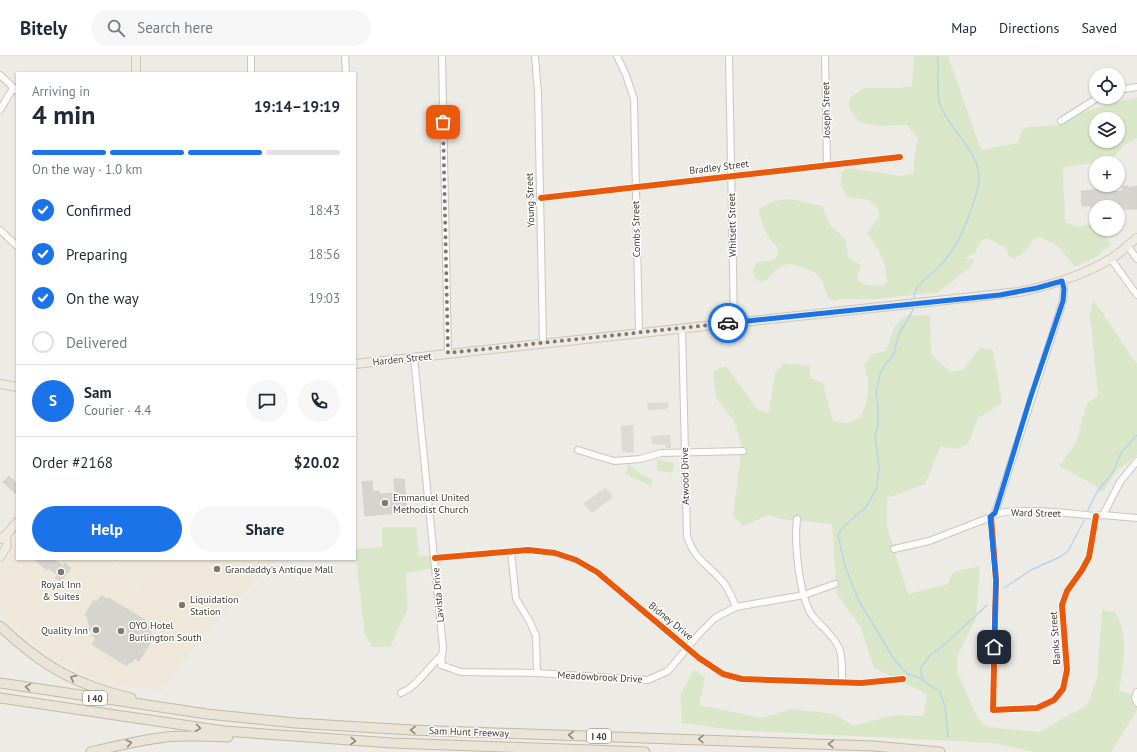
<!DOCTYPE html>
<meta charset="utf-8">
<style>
:root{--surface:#fff;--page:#f6f6f7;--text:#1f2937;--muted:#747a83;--line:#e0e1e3;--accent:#1a73e8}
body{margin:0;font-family:"PT Sans",sans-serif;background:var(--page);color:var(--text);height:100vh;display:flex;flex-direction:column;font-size:15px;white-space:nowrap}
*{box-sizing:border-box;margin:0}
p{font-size:13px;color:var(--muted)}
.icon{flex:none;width:22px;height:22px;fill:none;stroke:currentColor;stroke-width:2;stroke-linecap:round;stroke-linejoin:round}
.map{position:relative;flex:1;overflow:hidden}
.panel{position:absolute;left:16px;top:16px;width:340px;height:488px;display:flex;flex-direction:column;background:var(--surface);border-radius:0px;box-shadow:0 1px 3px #0004}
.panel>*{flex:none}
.controls{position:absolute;left:1089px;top:12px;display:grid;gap:8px}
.controls a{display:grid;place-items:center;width:36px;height:36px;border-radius:50%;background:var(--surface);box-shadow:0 1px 3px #0004;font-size:20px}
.pin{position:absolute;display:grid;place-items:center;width:34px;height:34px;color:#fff;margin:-17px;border-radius:8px;box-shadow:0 2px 6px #0006}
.courier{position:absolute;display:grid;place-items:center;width:40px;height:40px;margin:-20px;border:3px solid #1a73e8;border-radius:50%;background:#fff;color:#222;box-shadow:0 1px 5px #0007}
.head em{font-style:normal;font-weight:600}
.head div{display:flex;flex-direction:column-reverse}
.head{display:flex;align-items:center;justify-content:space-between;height:68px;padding:0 16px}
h1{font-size:26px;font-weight:600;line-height:30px}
.bar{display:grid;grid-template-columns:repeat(4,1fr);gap:6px 4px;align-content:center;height:48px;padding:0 16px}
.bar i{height:5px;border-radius:3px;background:var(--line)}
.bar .selected{background:var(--accent)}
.bar p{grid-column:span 4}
.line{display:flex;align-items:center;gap:10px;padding:0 16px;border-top:1px solid var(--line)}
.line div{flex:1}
.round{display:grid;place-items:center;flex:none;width:42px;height:42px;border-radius:21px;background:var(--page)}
ol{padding:0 16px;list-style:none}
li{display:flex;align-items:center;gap:12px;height:44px}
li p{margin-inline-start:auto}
li .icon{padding:4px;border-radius:50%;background:var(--accent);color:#fff;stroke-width:4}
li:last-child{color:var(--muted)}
li i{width:22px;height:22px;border:2px solid var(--line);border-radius:50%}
.button{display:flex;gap:8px;margin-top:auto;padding:8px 16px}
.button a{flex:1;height:46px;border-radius:24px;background:var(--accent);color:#fff;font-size:16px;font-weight:600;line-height:46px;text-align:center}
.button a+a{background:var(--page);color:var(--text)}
header{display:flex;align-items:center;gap:24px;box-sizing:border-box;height:56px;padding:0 20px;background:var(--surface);border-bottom:1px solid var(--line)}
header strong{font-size:19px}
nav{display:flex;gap:22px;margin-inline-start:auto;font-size:14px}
.search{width:280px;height:36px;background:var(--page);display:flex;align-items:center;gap:10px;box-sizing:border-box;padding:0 14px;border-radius:22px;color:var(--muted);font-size:15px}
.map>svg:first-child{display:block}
.commercial{fill:#efe7d9}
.green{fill:#d9e6c8;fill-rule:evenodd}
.parking{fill:#dcdad6}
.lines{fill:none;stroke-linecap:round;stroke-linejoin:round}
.stream{stroke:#b9d4e8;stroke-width:1.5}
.building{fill:#d6d4cf;stroke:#d5d2cc}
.minor-casing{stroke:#c9c7c2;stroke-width:8}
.major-casing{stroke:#cec7b5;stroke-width:10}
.highway-casing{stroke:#c3b8a3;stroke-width:11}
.minor{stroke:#fcfcfb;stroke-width:6}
.major{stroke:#efebe2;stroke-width:8}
.highway{stroke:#e9e3d8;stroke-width:9}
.cycleway-casing{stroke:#fff;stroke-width:8}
.cycleway{stroke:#e8590c;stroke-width:6}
.oneway{stroke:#8d877e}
.done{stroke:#7d7972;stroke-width:4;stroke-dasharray:0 7.2}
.route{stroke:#1a73e8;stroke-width:5}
.poi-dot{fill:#7d7972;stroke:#fff;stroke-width:1.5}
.labels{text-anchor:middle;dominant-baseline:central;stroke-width:3;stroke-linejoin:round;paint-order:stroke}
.shield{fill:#fff;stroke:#7a7671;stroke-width:1}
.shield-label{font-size:9px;font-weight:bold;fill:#413c34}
.street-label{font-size:10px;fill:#413c34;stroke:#fff}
.poi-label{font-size:10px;fill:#413c34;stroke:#fff;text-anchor:start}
</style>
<header>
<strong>Bitely</strong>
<div class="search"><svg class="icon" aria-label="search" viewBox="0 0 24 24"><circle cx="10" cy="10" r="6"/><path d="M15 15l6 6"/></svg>Search here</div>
<nav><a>Map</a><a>Directions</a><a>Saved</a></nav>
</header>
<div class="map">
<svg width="1137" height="696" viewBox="0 0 1137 696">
<rect width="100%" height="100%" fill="#edebe6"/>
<path class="commercial" d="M17 486V503H109L175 571 112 503 276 504 194 590 162 635 99 625 52 604 0 559V512Z"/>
<g class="green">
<path d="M914 0H948L981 94 1018 87 1022 74 1028 71 1061 69 1077 58 1137 41V82L1124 89 1110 105 1063 111 1065 166 1077 171 1096 167V173H1101L1111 188 1096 201 1075 211 1058 190 1040 181 1033 184 1026 195 1014 203 1008 199 1006 192 987 182 981 185 975 197 964 203H974L971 210 939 236 876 243H841L835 245 828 242C826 236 824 228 820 222 816 217 812 215 807 213 787 204 780 208 767 224L760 226 754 221 753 214 756 207 775 203 778 197 777 190C766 181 761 167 759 153 783 137 795 145 822 150L830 169 845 183 849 202 861 209 857 222C864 231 876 232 887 227 887 206 879 194 867 177L879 161V154L869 144 847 141 841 129 842 115 848 112 901 120 914 117V103L918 83 907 69 879 70 859 66 851 55 849 48 851 41 864 32H899L912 30ZM1096 63H1118V85H1096Z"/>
<path d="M1093 245 1102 256 1133 303 1137 307V399L1117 414 1102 437 1094 429 1059 410 1076 387 1087 347 1098 340 1090 258Z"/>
<path d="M930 259 931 298 950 316 963 314 980 292 993 294 1002 347 978 362 968 388 955 393 941 390 925 428 887 442V471L908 538 948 528 953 516 980 510 976 563 957 600V615L977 661 987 671 1039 676 1087 649 1097 623 1102 554 1115 556C1130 582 1123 607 1119 635L1131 638 1137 644V654L1111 696H1035L994 687 733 674 682 667 680 639 694 614 705 622 699 649 762 662 791 653 834 658 854 670 893 659 923 660 927 638 874 612 861 572 837 538 832 468 782 463 768 459 743 470 733 459 742 391 734 365 716 342 713 315 726 310 757 353 769 357 775 317 784 307 810 310V322L823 327 833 365 847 367 860 362C869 344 871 328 864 309L873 298 886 295 895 270 905 260Z"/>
<path d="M657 403 674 407 673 417 657 415Z"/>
<path d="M628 408 641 418 652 423 651 430 625 418Z"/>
<path d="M382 471H416L419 500 434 499V512L406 517 408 552 390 591H373L365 579 355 493 382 491Z"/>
</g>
<g class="parking">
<path d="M668 346 669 350 666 353 648 354 647 347Z"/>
<path d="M633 369 634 396H626L622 395 621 370Z"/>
<path d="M670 379 671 392H666L665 389 652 388 651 380Z"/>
<path d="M605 432 612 439V442L592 457 583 448Z"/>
</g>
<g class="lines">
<g class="stream">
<path d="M914 244C913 228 928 222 938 212 944 206 950 197 955 190 963 177 977 141 979 125 981 95 949 75 940 48 935 32 940 16 937 0"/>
<path d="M914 250 912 256 899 278 893 300 884 310 880 318 876 337 878 350V368L875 381 879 410 877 432 866 451 842 472 838 480 846 513 859 545 894 603 907 618 918 621 940 636 945 650 948 681"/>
<path d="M1088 454 1097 436 1113 416 1121 397 1137 379"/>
<path d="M1004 532 1031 514 1062 500 1068 495 1084 465"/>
<path d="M923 623 921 617V611L930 599 943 590 987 549"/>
</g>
</g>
<g class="building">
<path d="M1112 130V136L1123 135V130H1128V132L1137 130V153H1118V151H1110L1109 149 1098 150V151H1096V155H1092L1091 150H1082L1081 135 1105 133 1104 131Z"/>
<path d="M9 420 17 428V439L3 426Z"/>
<path d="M394 423H404L407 456 365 460 362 426 372 425 373 436 379 435V438L395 437Z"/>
<path d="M34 503H53L63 510 65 507 71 512 61 525 55 522 58 519 48 512 47 514Z"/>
<path d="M101 540 108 543 109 542 153 569 152 571 153 572 150 577 155 580 139 605 135 602 131 607 129 606 127 610 92 588 96 582 92 580 94 577 88 573 90 571 87 560 85 559 94 544 97 546Z"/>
</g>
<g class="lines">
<defs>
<g id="minor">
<path d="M251 0V17"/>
<path d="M345 0 346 17"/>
<path d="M442 0 448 297"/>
<path d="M535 0 538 37 543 288"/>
<path d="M617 0 626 19 634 43 639 277"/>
<path d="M729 0 734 267"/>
<path d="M825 0 827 109"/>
<path d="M0 19 17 35"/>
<path d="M1118 34 1137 31"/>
<path d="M0 54 13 32"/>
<path d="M1061 65 1099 41"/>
<path d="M541 142 900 101"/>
<path d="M0 174 17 190"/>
<path d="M1127 189 1137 203"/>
<path d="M1111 203 1137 239"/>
<path d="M682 273 687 480C695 505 708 508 723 526 729 533 732 542 736 551"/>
<path d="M578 394 614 405 640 403 661 397 743 395"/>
<path d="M995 457 1063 245 1064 233 1062 225"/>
<path d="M1103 459 1120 426 1137 405"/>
<path d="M991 461 996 524 993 654 1037 652 1054 644 1063 633 1067 614 1062 549 1067 535 1082 514 1089 501 1096 460"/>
<path d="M797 463C794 486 799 533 809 554 812 561 818 566 823 571 844 592 842 598 842 626"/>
<path d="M894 493 929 485 991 461C1005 449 1075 458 1096 460L1103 459 1137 462"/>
<path d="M511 496 516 543 530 566 536 580 537 617"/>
<path d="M435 502 528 494 555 497 576 504 597 516 699 602 723 618 742 623 861 627 903 623"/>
<path d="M442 599 441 609 461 616 537 617 648 624 668 615 699 578 715 562 736 551 804 539 835 528"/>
<path d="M1137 636 1135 642 1137 647"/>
<path d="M401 637C418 630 428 611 442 599L443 592 414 302"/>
</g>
<g id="major">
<path d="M136 0V17"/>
<path d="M355 308 1019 236C1053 229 1089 218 1118 198 1125 193 1130 187 1137 182"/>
<path d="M0 328 17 331"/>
<path d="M0 483 6 479 17 466"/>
<path d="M0 501 7 490 6 479"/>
</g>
<g id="highway">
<path d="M0 570C41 609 75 629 131 642"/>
<path d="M0 627 207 658 295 667 411 674 873 690 940 696"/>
<path d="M0 642 224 675 392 687 645 696"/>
<path d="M91 696C116 690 141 684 166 681 187 679 207 680 228 681"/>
</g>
</defs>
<use href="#minor" class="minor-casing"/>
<use href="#major" class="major-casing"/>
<use href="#highway" class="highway-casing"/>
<use href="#minor" class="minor"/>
<use href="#major" class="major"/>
<use href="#highway" class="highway"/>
<defs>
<g id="cycleway">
<path d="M541 142 900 101"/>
<path d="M991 461 996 524 993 654 1037 652 1054 644 1063 633 1067 614 1062 549 1067 535 1082 514 1089 501 1096 460"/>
<path d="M435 502 528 494 555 497 576 504 597 516 699 602 723 618 742 623 861 627 903 623"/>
</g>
</defs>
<use href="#cycleway" class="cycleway-casing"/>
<use href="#cycleway" class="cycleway"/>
</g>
<defs><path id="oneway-chevron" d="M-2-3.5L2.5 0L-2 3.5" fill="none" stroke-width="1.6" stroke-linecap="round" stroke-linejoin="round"/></defs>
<g class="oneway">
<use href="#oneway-chevron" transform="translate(73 622) rotate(-156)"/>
<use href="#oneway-chevron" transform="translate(28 631) rotate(-171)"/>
<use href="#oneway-chevron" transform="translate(198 672) rotate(8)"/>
<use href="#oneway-chevron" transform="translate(413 674) rotate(-178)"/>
<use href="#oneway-chevron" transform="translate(571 679) rotate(-178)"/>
<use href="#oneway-chevron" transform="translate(701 683) rotate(-178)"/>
<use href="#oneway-chevron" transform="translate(353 685) rotate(3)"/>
<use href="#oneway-chevron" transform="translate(129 687) rotate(-12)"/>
<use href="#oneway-chevron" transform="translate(831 688) rotate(-178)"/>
</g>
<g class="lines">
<path class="done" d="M443 66 448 297 728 267"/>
<path class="route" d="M728 267 1000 239 1037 232 1062 225 1064 233 1063 245 1030 343 1000 441 995 457 990 461 996 524 994 591"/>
</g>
<g class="poi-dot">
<circle cx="385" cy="447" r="4"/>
<circle cx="217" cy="513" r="4"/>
<circle cx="61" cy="516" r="4"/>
<circle cx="182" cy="549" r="4"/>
<circle cx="96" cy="574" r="4"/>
<circle cx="121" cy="575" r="4"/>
</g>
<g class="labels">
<g class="shield">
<rect x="83" y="635" width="24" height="14" rx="3"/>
<rect x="587" y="673" width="24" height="14" rx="3"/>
</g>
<g class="shield-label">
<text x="95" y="642">I 40</text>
<text x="599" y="680">I 40</text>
</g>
<g class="street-label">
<text transform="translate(826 54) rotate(-91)">Joseph Street</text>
<text transform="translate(719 111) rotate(-7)">Bradley Street</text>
<text transform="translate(530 144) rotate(-92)">Young Street</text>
<text transform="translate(732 169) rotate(-91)">Whitsett Street</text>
<text transform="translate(636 173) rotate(-91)">Combs Street</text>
<text transform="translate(402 303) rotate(-6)">Harden Street</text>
<text transform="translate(685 420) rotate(-91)">Atwood Drive</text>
<text transform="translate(1036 457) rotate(1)">Ward Street</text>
<text transform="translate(438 539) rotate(-95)">Lavista Drive</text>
<text transform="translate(671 565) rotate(39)">Bidney Drive</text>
<text transform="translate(1055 582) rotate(-94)">Banks Street</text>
<text transform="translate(600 621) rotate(3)">Meadowbrook Drive</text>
<text transform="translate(469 676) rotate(2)">Sam Hunt Freeway</text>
</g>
<g class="poi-label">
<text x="393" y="441">Emmanuel United<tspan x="393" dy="12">Methodist Church</tspan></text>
<text x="225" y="513">Grandaddy's Antique Mall</text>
<text x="61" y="528" text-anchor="middle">Royal Inn<tspan x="61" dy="12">&amp; Suites</tspan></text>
<text x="190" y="543">Liquidation<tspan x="190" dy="12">Station</tspan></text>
<text x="129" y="569">OYO Hotel<tspan x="129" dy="12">Burlington South</tspan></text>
<text x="88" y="574" text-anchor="end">Quality Inn</text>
</g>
</g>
</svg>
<div class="controls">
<a><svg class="icon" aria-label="locate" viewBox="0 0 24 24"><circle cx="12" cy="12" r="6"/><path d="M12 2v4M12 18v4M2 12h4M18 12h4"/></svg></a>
<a><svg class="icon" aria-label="layers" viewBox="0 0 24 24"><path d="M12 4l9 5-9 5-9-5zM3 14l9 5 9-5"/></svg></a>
<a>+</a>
<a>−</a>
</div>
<div class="pin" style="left:443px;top:66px;background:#ea580c"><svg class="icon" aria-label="bag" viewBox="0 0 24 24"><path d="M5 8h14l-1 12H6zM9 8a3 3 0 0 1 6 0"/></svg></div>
<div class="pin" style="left:994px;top:591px;background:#1f2937"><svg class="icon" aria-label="home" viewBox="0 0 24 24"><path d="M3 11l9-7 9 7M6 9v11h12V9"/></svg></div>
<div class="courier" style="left:728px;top:267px"><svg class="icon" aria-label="car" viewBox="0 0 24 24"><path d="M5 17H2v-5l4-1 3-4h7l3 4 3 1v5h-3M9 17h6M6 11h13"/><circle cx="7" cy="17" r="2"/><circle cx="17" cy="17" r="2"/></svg></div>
<section class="panel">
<div class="head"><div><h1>4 min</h1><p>Arriving in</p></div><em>19:14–19:19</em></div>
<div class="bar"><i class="selected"></i><i class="selected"></i><i class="selected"></i><i></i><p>On the way · 1.0 km</p></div>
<ol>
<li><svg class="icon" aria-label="check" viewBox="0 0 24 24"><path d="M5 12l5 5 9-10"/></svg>Confirmed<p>18:43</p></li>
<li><svg class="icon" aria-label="check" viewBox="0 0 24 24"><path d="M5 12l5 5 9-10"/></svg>Preparing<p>18:56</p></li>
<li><svg class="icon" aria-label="check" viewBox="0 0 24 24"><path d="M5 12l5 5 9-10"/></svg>On the way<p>19:03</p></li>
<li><i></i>Delivered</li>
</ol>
<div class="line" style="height:72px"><b class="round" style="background:var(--accent);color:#fff">S</b><div><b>Sam</b><p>Courier · 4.4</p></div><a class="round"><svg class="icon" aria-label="chat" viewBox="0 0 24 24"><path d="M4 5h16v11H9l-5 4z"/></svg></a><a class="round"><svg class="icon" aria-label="phone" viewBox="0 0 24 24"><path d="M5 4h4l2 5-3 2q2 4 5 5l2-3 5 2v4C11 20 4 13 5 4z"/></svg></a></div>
<div class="line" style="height:52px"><div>Order #2168</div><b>$20.02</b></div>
<div class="button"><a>Help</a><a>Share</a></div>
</section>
</div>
